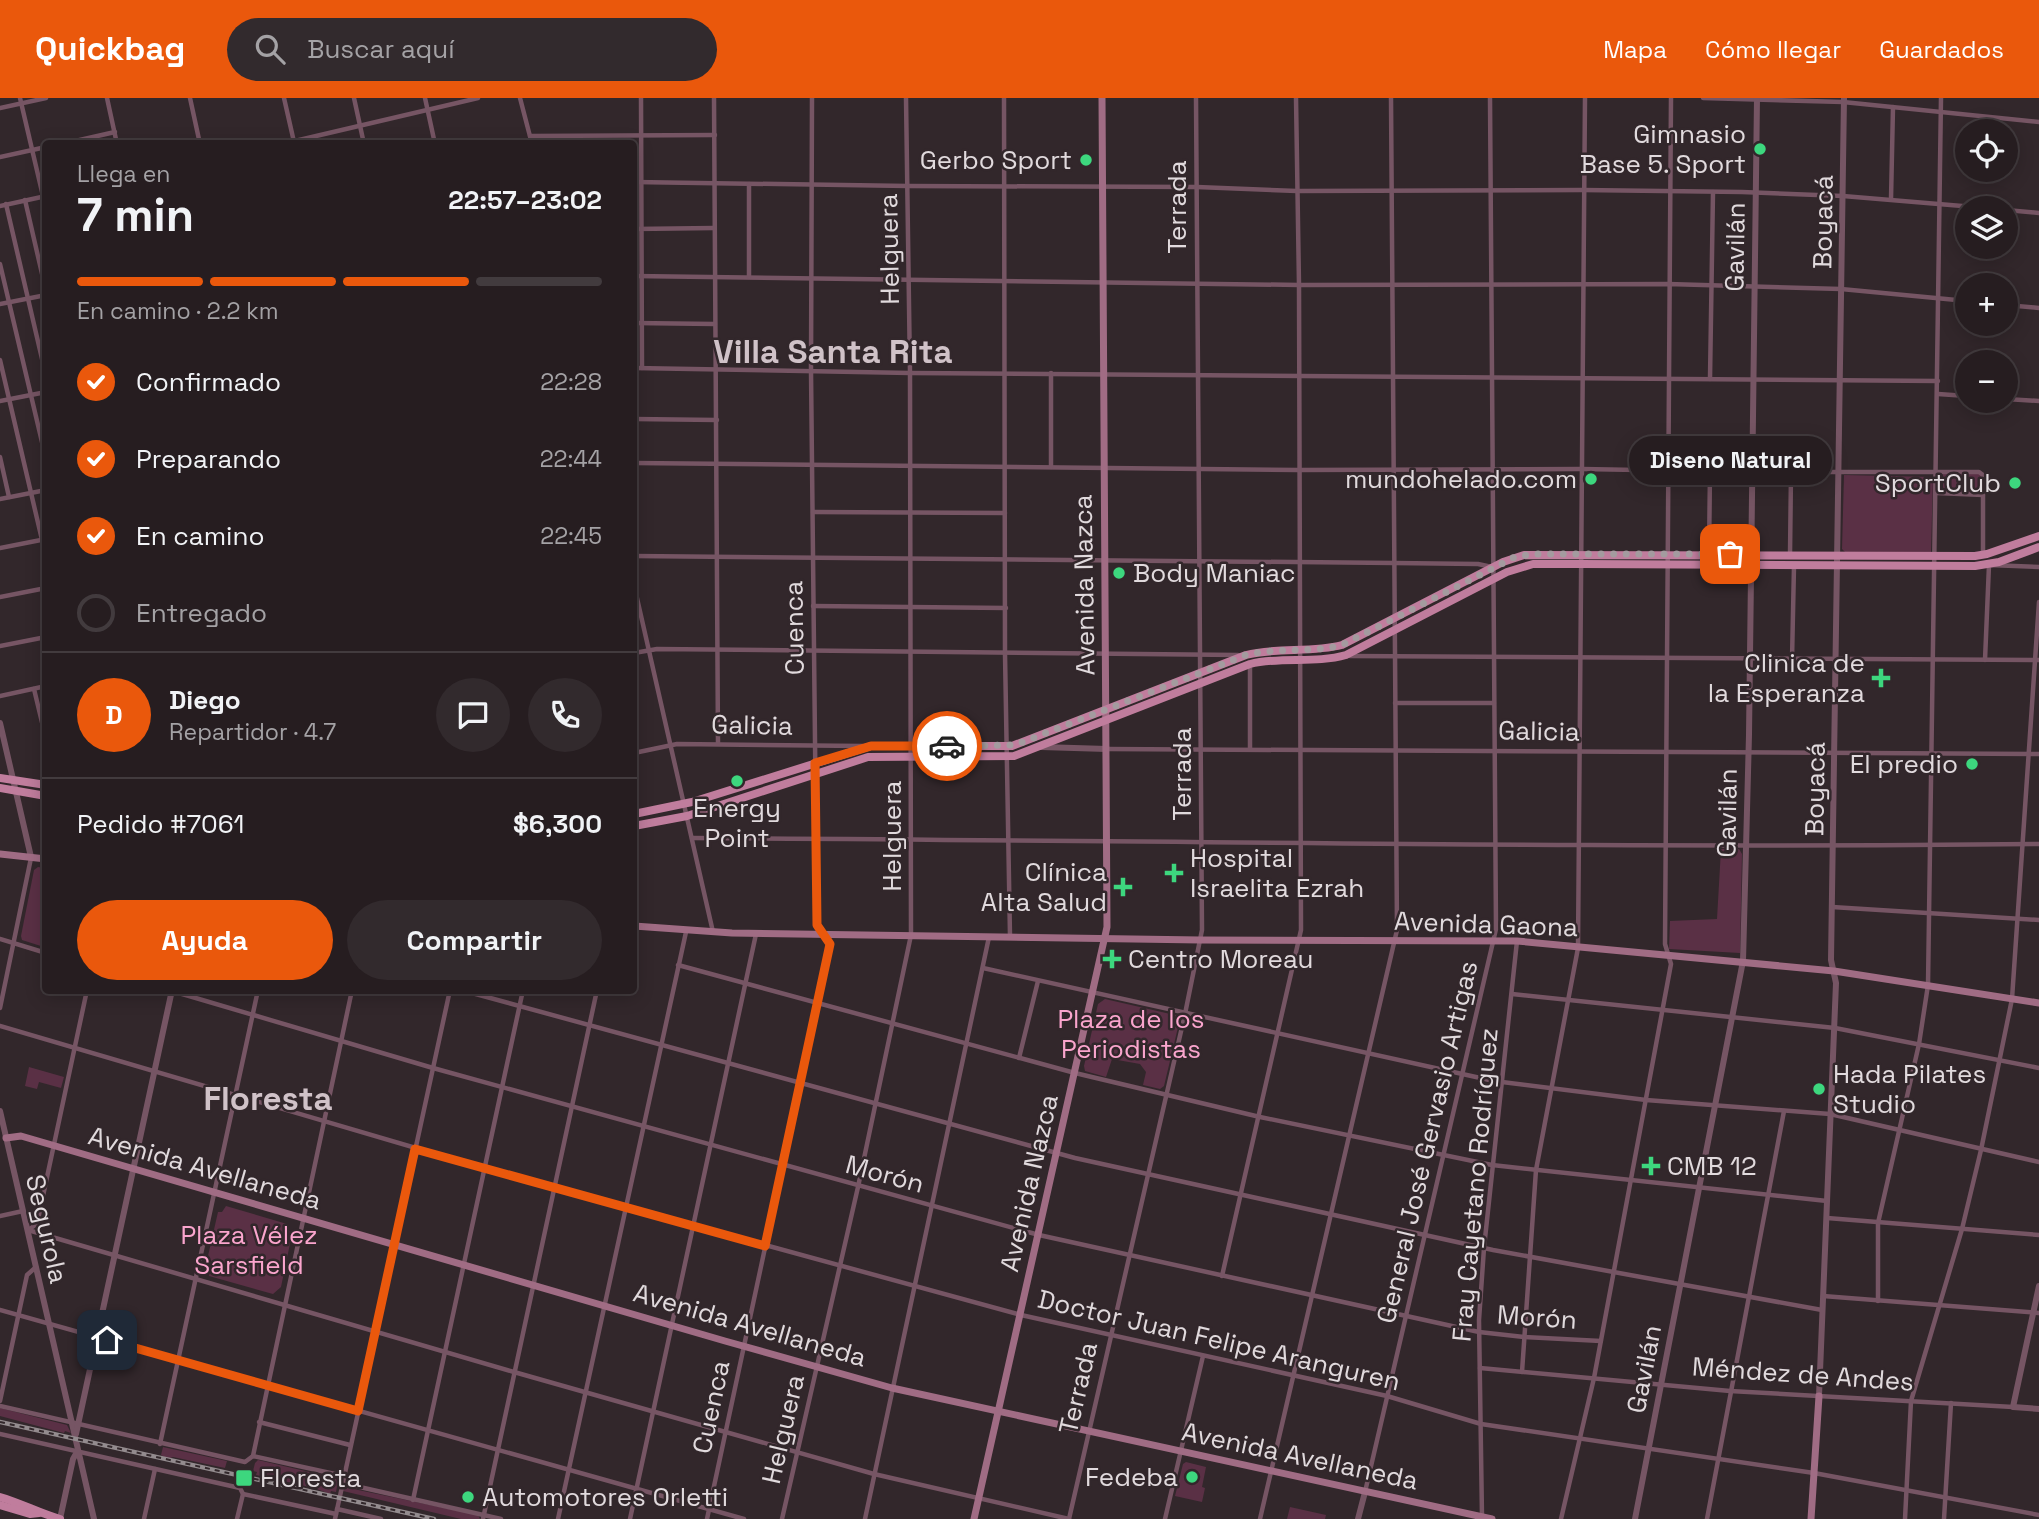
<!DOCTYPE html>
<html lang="es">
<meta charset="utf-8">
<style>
:root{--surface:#261d20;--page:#322a2d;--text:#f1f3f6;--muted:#a4a2a5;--line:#423b3e;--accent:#ea580c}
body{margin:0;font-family:"Space Grotesk",sans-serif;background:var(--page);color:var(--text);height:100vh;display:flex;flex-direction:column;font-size:26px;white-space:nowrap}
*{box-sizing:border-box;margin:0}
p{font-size:23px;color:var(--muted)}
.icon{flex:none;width:38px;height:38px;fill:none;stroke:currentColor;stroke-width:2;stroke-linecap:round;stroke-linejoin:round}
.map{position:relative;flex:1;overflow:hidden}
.panel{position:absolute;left:42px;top:42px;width:595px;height:854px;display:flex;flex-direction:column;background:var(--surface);border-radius:7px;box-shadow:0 4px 18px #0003,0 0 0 2px var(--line)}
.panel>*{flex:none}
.tools{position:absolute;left:1955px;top:21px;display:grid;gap:14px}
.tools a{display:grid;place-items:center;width:63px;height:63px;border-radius:50%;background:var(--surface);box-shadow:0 4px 18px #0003,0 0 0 2px var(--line);font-size:35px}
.pin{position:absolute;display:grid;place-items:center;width:60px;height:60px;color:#fff;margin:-30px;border-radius:14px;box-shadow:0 4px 10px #0006}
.courier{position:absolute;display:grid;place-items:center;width:70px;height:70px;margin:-35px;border:5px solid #ea580c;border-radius:50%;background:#fff;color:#222;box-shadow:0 2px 9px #0007}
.bubble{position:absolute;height:49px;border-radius:24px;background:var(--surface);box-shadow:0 4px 18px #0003,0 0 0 2px var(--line);font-size:23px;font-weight:600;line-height:49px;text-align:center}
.overview em{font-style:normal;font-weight:600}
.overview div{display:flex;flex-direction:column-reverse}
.overview{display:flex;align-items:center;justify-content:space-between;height:119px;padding:0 35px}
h1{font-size:46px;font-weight:600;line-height:52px}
.bar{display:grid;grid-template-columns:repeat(4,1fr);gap:10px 7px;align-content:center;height:84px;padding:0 35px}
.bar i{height:9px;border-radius:5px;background:var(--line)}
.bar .selected{background:var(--accent)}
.bar p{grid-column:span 4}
.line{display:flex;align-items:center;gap:18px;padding:0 35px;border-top:2px solid var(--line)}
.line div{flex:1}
.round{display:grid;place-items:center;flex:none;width:74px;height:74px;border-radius:37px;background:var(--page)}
ol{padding:0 35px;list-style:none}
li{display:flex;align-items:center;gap:21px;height:77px}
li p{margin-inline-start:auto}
li .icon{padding:7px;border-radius:50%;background:var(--accent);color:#fff;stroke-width:4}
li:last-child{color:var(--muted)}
li i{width:38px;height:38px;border:4px solid var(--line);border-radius:50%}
.cta{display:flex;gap:14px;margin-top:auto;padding:14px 35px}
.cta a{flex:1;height:80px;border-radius:42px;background:var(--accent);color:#fff;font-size:28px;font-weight:600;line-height:80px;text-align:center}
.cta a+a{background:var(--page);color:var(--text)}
header{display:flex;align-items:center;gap:42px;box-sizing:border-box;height:98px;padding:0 35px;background:var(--accent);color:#fff}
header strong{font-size:33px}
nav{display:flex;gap:38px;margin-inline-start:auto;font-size:24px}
.search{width:490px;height:63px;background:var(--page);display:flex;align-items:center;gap:18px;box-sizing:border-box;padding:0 24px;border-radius:38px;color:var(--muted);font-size:26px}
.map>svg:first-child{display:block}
.green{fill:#5a3045}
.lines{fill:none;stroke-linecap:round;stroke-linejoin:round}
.minor{stroke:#765564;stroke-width:4.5}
.tertiary{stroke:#765564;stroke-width:6}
.secondary{stroke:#a06c84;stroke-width:7}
.primary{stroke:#c07d9d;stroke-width:8}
.rail-casing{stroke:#938b8e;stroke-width:4.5}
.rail{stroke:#32272b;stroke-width:2;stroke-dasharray:5;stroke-linecap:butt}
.done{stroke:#a49b9f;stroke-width:7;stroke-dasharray:0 12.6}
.route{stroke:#ea580c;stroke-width:9}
.poi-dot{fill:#3dd77e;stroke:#32272b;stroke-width:2.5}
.labels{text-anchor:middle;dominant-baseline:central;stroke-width:5;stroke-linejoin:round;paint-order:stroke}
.poi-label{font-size:26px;fill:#e1dadd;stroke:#32272b;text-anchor:end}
.street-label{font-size:26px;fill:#e1dadd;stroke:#32272b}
.park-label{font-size:26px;fill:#faa5cd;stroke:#32272b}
.district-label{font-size:33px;font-weight:bold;fill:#d0c2c8;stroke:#32272b}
</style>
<header>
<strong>Quickbag</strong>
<div class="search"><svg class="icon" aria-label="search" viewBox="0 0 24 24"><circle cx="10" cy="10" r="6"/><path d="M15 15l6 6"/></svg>Buscar aquí</div>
<nav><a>Mapa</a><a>Cómo llegar</a><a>Guardados</a></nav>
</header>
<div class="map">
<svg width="2039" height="1421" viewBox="0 0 2039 1421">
<rect width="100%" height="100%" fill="#32272b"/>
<g class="green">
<path d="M1943 375 1983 376 1982 397H1943Z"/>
<path d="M1844 377 1933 379 1931 454H1845L1842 451Z"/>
<path d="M1721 751H1739L1742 756 1740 855 1669 851 1670 823 1717 821Z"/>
<path d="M38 769 45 770 44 849 22 842 21 838 34 772Z"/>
<path d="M1105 901 1179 918 1180 921 1164 988 1160 991 1143 987 1146 974 1140 966 1112 961 1106 979 1085 973 1084 968 1098 906Z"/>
<path d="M29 969 64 979 61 990 39 984 37 991 25 988Z"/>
<path d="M226 1108 287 1126V1131L292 1136 281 1189 273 1196 209 1178 210 1173 205 1171 218 1114H222Z"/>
<path d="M0 1310 67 1327 71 1335 65 1333 64 1335 0 1318Z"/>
<path d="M163 1349 227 1363 225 1370 173 1359 168 1361 161 1357Z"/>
<path d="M258 1362 335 1380 338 1383 336 1394 331 1393 330 1396 314 1390 256 1377 257 1374 253 1373 255 1365Z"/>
<path d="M1186 1364 1206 1369 1202 1389 1205 1390 1202 1404 1175 1398 1183 1366Z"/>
<path d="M344 1389 478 1417 480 1421H461L343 1393Z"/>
<path d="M1290 1409 1326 1417 1325 1421H1287Z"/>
</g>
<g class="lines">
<g class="minor">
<path d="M20 0 46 111"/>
<path d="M107 0 117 46"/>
<path d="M190 0 200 46"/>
<path d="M284 0 294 44"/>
<path d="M354 0 364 46"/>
<path d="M425 0 435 46"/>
<path d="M520 0 532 46"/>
<path d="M641 0 642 270"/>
<path d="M714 0 718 645"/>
<path d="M1004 0 1005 556 1010 838"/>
<path d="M1703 0 1843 4 2039 24"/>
<path d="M0 10 46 0"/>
<path d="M530 38 715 37"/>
<path d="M62 46 115 34"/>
<path d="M282 46 478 0"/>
<path d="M0 59 46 49"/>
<path d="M634 84 908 88 1197 89 1297 93 1583 92 1742 94 1843 98 1986 110"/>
<path d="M1891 101 1893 9"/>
<path d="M25 102 46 193"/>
<path d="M6 106 46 278"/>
<path d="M0 108 46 98"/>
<path d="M2006 112 2039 115"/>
<path d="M634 131 714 130"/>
<path d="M0 166 46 361"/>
<path d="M634 178 1299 187 1668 186 1841 191 1967 203"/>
<path d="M749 179V86"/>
<path d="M0 206 46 197"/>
<path d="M2006 207 2039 210"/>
<path d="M634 225 715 226"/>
<path d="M0 262 46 459"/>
<path d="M634 270 910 275 1938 283"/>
<path d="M1710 281 1713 94"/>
<path d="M1938 296 1967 298"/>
<path d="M2006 301 2039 303"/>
<path d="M0 303 46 294"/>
<path d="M634 321 717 322"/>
<path d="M0 359 9 399"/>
<path d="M634 365 1298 372 1582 371 1752 374H1979L1983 377V456"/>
<path d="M1051 369V275"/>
<path d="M1937 395 1983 397"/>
<path d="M0 401 46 392"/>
<path d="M813 414 1005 415"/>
<path d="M0 450 46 441"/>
<path d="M1709 456 1710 373"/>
<path d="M1790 457 1791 375"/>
<path d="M634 458 1394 465 1478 466 1492 469"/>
<path d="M634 487 713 834"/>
<path d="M0 499 46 490"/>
<path d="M813 508 1006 510"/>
<path d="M0 548 46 539"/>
<path d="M634 555 657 551 1238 557"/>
<path d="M1350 558 2039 562"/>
<path d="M1792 562 1794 468"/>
<path d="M1985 562 1989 467 2039 469"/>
<path d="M1250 567V651"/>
<path d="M34 591 46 641"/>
<path d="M0 598 46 588"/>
<path d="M1395 605H1494"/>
<path d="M1107 651 2039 656"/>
<path d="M634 655 677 646 863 648"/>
<path d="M692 740C1141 742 1590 751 2039 746"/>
<path d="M1832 809 2039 822"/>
<path d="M0 841 46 855"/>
<path d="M678 867 1075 975 1260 1019 1492 1067 1827 1103"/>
<path d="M983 870 1494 983 1646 1002 1830 1016 2039 1064"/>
<path d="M461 892 1075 1060 1493 1152 1822 1212"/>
<path d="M172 893 433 970 1039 1137 1479 1234 1524 1239 1601 1243"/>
<path d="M1512 896 1835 930 2039 970"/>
<path d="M0 910 31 760"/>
<path d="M0 928 484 1070 1021 1217 1387 1298 1481 1326 1814 1375 2039 1417"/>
<path d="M1019 960 1038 883"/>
<path d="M0 1118 23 1113"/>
<path d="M1827 1120 2039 1137"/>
<path d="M28 1132 514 1274 874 1376 1069 1421"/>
<path d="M28 1132 37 1126 87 892"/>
<path d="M1222 1178 1301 832 1299 187 1296 0"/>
<path d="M1823 1198 2039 1215"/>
<path d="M1878 1203V1125L1919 946 1928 887 1941 0"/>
<path d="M0 1212 744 1421"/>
<path d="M1480 1270 1730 1293 2013 1309"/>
<path d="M1522 1274 1536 1072 1578 850 1585 0"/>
<path d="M0 1303 27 1177 36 1169"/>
<path d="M0 1308 245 1364 253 1358"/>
<path d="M259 1324 350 1347"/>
<path d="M0 1336 240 1390 243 1396 237 1421"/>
<path d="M160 1346 258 892"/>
<path d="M253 1358 352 892"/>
<path d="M253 1358 344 1378"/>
<path d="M342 1385 501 1421"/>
<path d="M1365 1394 1496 831 1490 0"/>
<path d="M243 1396 336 1416"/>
<path d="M413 1402 523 892"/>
<path d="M337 1411 381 1421"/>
<path d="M1482 1419 1479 1222 1484 1150 1517 843"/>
<path d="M144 1421 155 1371"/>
<path d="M335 1421 450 892"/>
<path d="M483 1421 597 892"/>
<path d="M558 1421 686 834"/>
<path d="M630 1421 756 836"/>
<path d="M707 1421 830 846 817 827 811 273 812 0"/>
<path d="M782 1421 858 1089 911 837 910 275 906 0"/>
<path d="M865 1421 989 839"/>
<path d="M1069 1421 1185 916 1202 832 1196 0"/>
<path d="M1165 1421 1203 1258"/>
<path d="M1260 1421 1397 832 1391 0"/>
<path d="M1561 1421 1594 1280 1671 866 1665 846 1671 0"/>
<path d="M1707 1421 1784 1013"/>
<path d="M1905 1421 1911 1303 1962 1131 1981 1052 2012 901 2039 504"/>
<path d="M1944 1421 1951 1305"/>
</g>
<g class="tertiary">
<path d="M0 625 31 759"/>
<path d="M1041 649 1107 651"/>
<path d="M0 1013 94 1421"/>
<path d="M2039 1188 2013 1309 2039 1311"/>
<path d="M1819 1298 1836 885 1831 862 1844 0"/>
<path d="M76 1336 172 892"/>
<path d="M60 1421 73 1361 77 1354"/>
<path d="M1358 1421 1365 1394"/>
<path d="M1635 1421 1743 863 1749 637 1757 0"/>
</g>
<g class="secondary">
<path d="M0 756 46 761"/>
<path d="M634 828 732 835 1200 842 1517 843 1834 873 2039 905"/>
<path d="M6 1040 21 1038 725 1243 892 1290 1492 1421"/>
<path d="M974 1421 1107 829 1102 0"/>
<path d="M1811 1421 1819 1298"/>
</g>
<g class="primary">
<path d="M0 680 46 687"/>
<path d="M0 690 46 698"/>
<path d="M634 716 692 704 871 648H1012L1246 557C1277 549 1311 555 1342 547L1503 464 1524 457 1975 458 1987 456 2039 438"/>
<path d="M634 728 687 718 868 659 1014 658 1250 566C1281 558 1315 566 1346 557L1507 474 1533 466H1581L1975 468 1999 464 2039 449"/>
<path d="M0 1399C21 1405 39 1415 60 1421"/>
<path d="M0 1407 30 1416 39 1415"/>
</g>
<defs>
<path id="rail" d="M0 1324 434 1421"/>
</defs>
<use href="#rail" class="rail-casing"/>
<use href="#rail" class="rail"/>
</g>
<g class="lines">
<path class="done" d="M947 648 1015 647 1246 557C1278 549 1311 555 1342 547L1515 459 1533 456H1730"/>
<path class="route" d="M107 1242 358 1313 415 1051 765 1148 830 846 817 827 815 665 871 648H947"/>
</g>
<g class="poi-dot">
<circle cx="1760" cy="51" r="7"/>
<circle cx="1086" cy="62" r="7"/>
<circle cx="1591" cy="381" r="7"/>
<circle cx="2015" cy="385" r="7"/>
<circle cx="1119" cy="475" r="7"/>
<path d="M1877.5 569.5h7v7h7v7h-7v7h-7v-7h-7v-7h7z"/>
<circle cx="1972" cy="666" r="7"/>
<circle cx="737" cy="683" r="7"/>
<path d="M1170.5 764.5h7v7h7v7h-7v7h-7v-7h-7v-7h7z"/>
<path d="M1119.5 778.5h7v7h7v7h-7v7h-7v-7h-7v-7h7z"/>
<path d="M1108.5 850.5h7v7h7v7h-7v7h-7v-7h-7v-7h7z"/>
<circle cx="1819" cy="991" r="7"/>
<path d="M1647.5 1057.5h7v7h7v7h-7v7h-7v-7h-7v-7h7z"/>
<circle cx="1192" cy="1379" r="7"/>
<rect x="235" y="1371" width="18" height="18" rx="3.5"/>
<circle cx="468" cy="1399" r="7"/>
</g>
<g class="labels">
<g class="poi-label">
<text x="1746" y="36">Gimnasio<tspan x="1746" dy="30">Base 5. Sport</tspan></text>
<text x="1072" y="62">Gerbo Sport</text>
<text x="1577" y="381">mundohelado.com</text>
<text x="2001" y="385">SportClub</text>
<text x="1133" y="475" text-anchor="start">Body Maniac</text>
<text x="1865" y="565">Clinica de<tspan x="1865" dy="30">la Esperanza</tspan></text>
<text x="1958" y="666">El predio</text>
<text x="737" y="710" text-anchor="middle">Energy<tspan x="737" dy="30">Point</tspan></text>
<text x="1190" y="760" text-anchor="start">Hospital<tspan x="1190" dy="30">Israelita Ezrah</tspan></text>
<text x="1107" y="774">Clínica<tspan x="1107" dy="30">Alta Salud</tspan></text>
<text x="1128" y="861" text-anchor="start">Centro Moreau</text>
<text x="1833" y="976" text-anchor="start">Hada Pilates<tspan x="1833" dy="30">Studio</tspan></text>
<text x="1667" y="1068" text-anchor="start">CMB 12</text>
<text x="1178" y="1379">Fedeba</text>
<text x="260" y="1380" text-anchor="start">Floresta</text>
<text x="482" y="1399" text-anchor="start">Automotores Orletti</text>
</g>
<g class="street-label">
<text transform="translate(1177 109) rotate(-90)">Terrada</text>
<text transform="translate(1823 124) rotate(-89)">Boyacá</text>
<text transform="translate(1735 149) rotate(-89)">Gavilán</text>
<text transform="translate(889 151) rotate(-91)">Helguera</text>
<text transform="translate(1084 487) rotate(-91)">Avenida Nazca</text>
<text transform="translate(794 530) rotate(-91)">Cuenca</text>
<text transform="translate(752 627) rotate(1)">Galicia</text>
<text transform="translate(1539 633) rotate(1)">Galicia</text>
<text transform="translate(1182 676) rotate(-90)">Terrada</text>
<text transform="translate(1815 691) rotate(-89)">Boyacá</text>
<text transform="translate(1727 715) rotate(-89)">Gavilán</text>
<text transform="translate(892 738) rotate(-90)">Helguera</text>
<text transform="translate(1486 826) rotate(2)">Avenida Gaona</text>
<text transform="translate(1427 1044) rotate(-77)">General José Gervasio Artigas</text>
<text transform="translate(205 1070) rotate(16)">Avenida Avellaneda</text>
<text transform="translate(885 1076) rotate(15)">Morón</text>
<text transform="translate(1029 1085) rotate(-77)">Avenida Nazca</text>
<text transform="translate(1475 1087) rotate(-85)">Fray Cayetano Rodríguez</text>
<text transform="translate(47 1131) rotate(77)">Segurola</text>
<text transform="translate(1537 1219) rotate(4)">Morón</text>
<text transform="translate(750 1227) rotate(16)">Avenida Avellaneda</text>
<text transform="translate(1219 1242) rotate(13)">Doctor Juan Felipe Aranguren</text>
<text transform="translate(1644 1271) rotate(-79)">Gavilán</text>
<text transform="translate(1803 1276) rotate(4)">Méndez de Andes</text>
<text transform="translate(1078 1290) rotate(-77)">Terrada</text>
<text transform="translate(711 1309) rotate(-78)">Cuenca</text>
<text transform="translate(783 1331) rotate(-77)">Helguera</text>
<text transform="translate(1300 1358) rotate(12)">Avenida Avellaneda</text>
</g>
<g class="park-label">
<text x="1131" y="921">Plaza de los<tspan x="1131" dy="30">Periodistas</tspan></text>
<text x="249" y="1137">Plaza Vélez<tspan x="249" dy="30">Sarsfield</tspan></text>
</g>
<g class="district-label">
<text x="833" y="254">Villa Santa Rita</text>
<text x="268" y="1001">Floresta</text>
</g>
</g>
</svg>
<div class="tools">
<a><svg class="icon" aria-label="locate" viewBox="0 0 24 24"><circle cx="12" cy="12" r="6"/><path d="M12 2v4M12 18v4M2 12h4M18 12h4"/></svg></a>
<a><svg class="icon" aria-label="layers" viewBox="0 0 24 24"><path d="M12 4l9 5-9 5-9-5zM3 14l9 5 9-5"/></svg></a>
<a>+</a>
<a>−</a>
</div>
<div class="pin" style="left:1730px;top:456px;background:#ea580c"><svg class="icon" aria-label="bag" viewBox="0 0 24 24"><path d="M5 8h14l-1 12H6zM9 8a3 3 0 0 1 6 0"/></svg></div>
<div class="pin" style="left:107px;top:1242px;background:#1f2937"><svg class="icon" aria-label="home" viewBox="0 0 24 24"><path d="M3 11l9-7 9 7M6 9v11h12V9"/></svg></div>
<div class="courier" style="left:947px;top:648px"><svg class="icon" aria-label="car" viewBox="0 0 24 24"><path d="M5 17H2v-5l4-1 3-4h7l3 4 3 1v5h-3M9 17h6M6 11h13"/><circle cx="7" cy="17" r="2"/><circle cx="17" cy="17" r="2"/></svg></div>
<div class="bubble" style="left:1629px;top:338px;width:203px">Diseno Natural</div>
<section class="panel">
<div class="overview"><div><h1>7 min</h1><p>Llega en</p></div><em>22:57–23:02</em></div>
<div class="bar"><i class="selected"></i><i class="selected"></i><i class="selected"></i><i></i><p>En camino · 2.2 km</p></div>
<ol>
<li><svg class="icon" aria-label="check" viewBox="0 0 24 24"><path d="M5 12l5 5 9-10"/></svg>Confirmado<p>22:28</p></li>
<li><svg class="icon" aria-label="check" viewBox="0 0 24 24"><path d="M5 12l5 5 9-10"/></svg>Preparando<p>22:44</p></li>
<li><svg class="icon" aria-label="check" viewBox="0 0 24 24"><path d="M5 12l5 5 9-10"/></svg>En camino<p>22:45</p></li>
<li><i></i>Entregado</li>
</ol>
<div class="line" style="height:126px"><b class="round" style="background:var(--accent);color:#fff">D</b><div><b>Diego</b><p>Repartidor · 4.7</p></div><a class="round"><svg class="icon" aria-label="chat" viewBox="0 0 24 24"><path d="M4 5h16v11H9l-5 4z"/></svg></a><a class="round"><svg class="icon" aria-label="phone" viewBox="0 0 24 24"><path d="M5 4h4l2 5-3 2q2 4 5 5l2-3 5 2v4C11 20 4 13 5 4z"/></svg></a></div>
<div class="line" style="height:91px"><div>Pedido #7061</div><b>$6,300</b></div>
<div class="cta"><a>Ayuda</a><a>Compartir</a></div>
</section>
</div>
